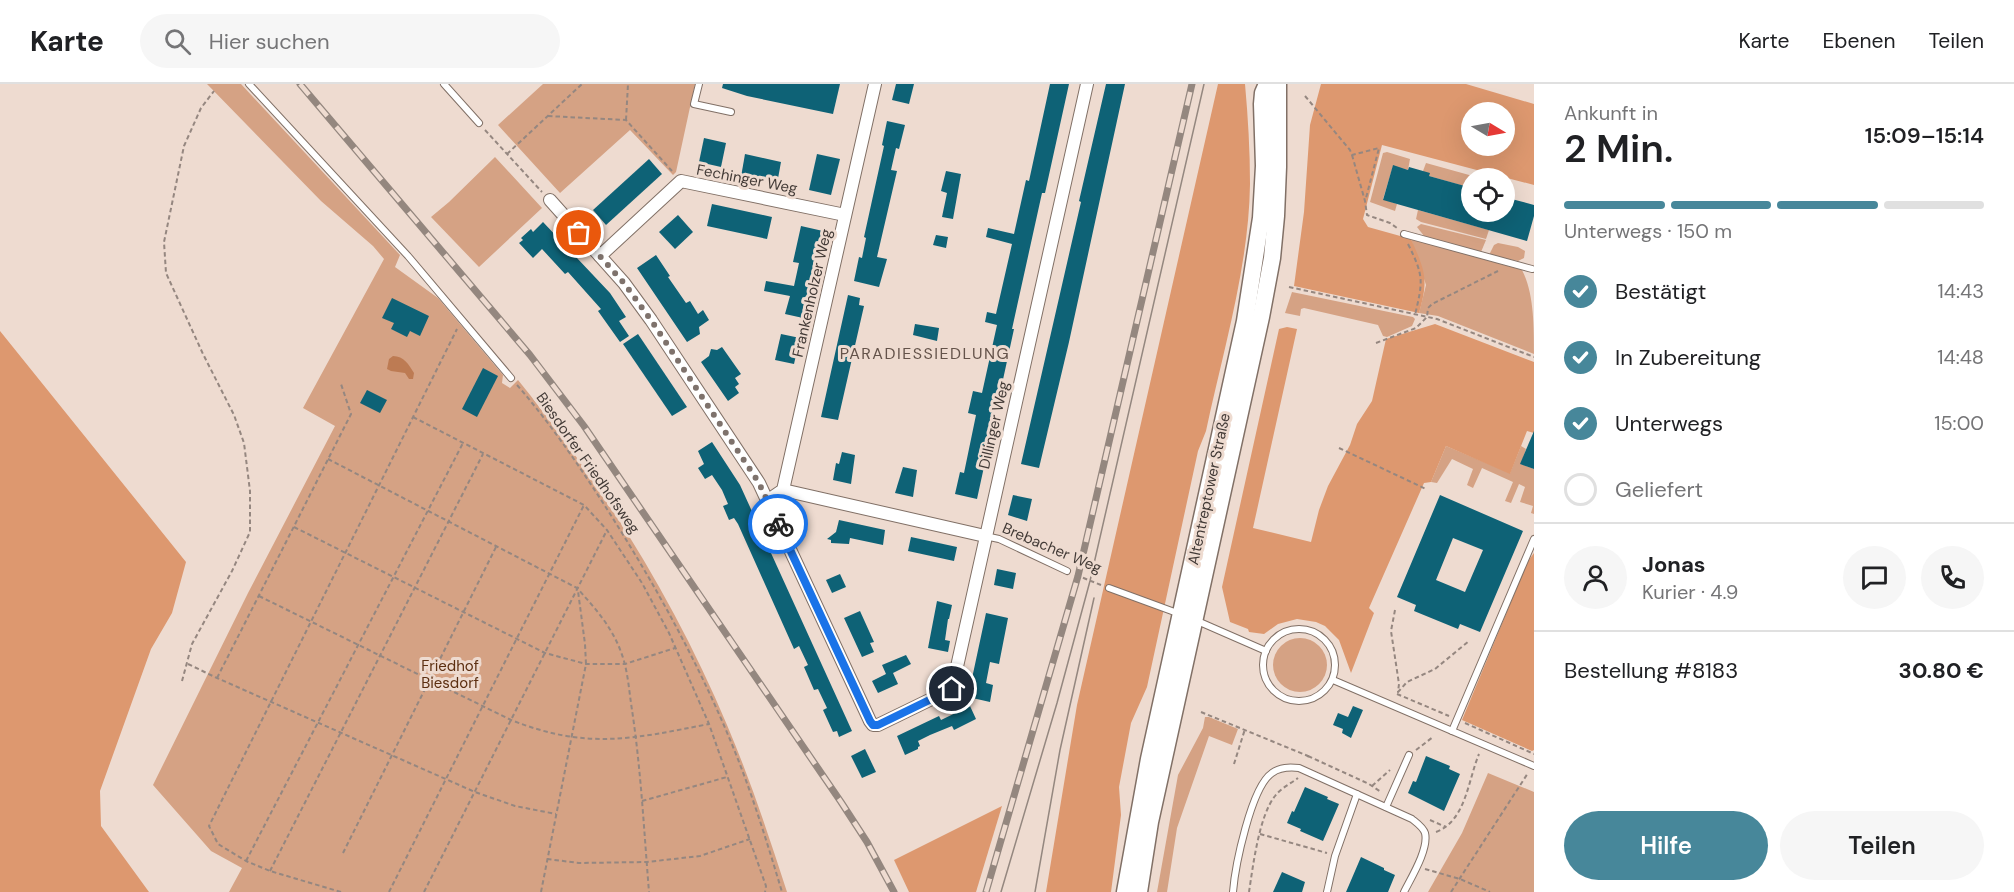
<!DOCTYPE html>
<html lang="de">
<meta charset="utf-8">
<style>
:root{--surface:#fff;--page:#f6f6f6;--text:#202124;--muted:#757577;--line:#e0e0e0;--accent:#47879a}
body{margin:0;font-family:"DM Sans",sans-serif;background:var(--page);color:var(--text);height:100vh;display:flex;flex-direction:column;font-size:22px;white-space:nowrap}
*{box-sizing:border-box;margin:0}
p{font-size:20px;color:var(--muted)}
.icon{flex:none;width:33px;height:33px;fill:none;stroke:currentColor;stroke-width:2;stroke-linecap:round;stroke-linejoin:round}
.map{position:relative;flex:1;overflow:hidden}
.side{display:flex;flex-direction:column;background:var(--surface);width:480px}
.side>*{flex:none}
.needle{width:39px;rotate:100deg}
.fabs{position:absolute;left:1461px;top:18px;display:grid;gap:12px}
.fabs a{display:grid;place-items:center;width:54px;height:54px;border-radius:50%;background:var(--surface);box-shadow:0 6px 24px #0002;font-size:30px}
.pin{position:absolute;display:grid;place-items:center;width:51px;height:51px;color:#fff;margin:-26px;border:3px solid #fff;border-radius:50%;box-shadow:0 2px 6px #0007}
.courier{position:absolute;display:grid;place-items:center;width:60px;height:60px;margin:-30px;border:4px solid #1a73e8;border-radius:50%;background:#fff;color:#222;box-shadow:0 2px 8px #0007}
.summary em{font-style:normal;font-weight:600}
.summary div{display:flex;flex-direction:column-reverse}
.summary{display:flex;align-items:center;justify-content:space-between;height:102px;padding:0 30px}
h1{font-size:39px;font-weight:600;line-height:45px}
.bar{display:grid;grid-template-columns:repeat(4,1fr);gap:9px 6px;align-content:center;height:72px;padding:0 30px}
.bar i{height:8px;border-radius:4px;background:var(--line)}
.bar .selected{background:var(--accent)}
.bar p{grid-column:span 4}
.line{display:flex;align-items:center;gap:15px;padding:0 30px;border-top:2px solid var(--line)}
.line div{flex:1}
.round{display:grid;place-items:center;flex:none;width:63px;height:63px;border-radius:32px;background:var(--page)}
ol{padding:0 30px;list-style:none}
li{display:flex;align-items:center;gap:18px;height:66px}
li p{margin-inline-start:auto}
li .icon{padding:6px;border-radius:50%;background:var(--accent);color:#fff;stroke-width:4}
li:last-child{color:var(--muted)}
li i{width:33px;height:33px;border:3px solid var(--line);border-radius:50%}
.cta{display:flex;gap:12px;margin-top:auto;padding:12px 30px}
.cta a{flex:1;height:69px;border-radius:36px;background:var(--accent);color:#fff;font-size:24px;font-weight:600;line-height:69px;text-align:center}
.cta a+a{background:var(--page);color:var(--text)}
header{display:flex;align-items:center;gap:36px;box-sizing:border-box;height:84px;padding:0 30px;background:var(--surface);border-bottom:2px solid var(--line)}
header strong{font-size:28px}
nav{display:flex;gap:33px;margin-inline-start:auto;font-size:21px}
.search{width:420px;height:54px;background:var(--page);display:flex;align-items:center;gap:15px;box-sizing:border-box;padding:0 21px;border-radius:33px;color:var(--muted);font-size:22px}
main{display:flex;flex:1;min-height:0}
.map>svg:first-child{display:block}
.green{fill:#d5a284}
.forest{fill:#dd986f;fill-rule:evenodd}
.water{fill:#bd7b53}
.building{fill:#0e6276;fill-rule:evenodd}
.lines{fill:none;stroke-linecap:round;stroke-linejoin:round}
.lane-casing{stroke:#817066;stroke-width:8}
.street-casing{stroke:#817066;stroke-width:14}
.secondary-casing{stroke:#817066;stroke-width:19}
.path{stroke:#958780;stroke-width:2;stroke-dasharray:4.5 3;stroke-linecap:butt}
.lane{stroke:#fff;stroke-width:6}
.street{stroke:#fff;stroke-width:12}
.secondary{stroke:#fff;stroke-width:16}
.tram{stroke:#94877f;stroke-width:1.5}
.rail-casing{stroke:#94877f;stroke-width:7}
.rail{stroke:#eedbd0;stroke-width:4.5;stroke-dasharray:14;stroke-linecap:butt}
.done{stroke:#7e726c;stroke-width:6;stroke-dasharray:0 10.8}
.route{stroke:#1a73e8;stroke-width:8}
.labels{text-anchor:middle;dominant-baseline:central;stroke-width:6;stroke-linejoin:round;paint-order:stroke}
.street-label{font-size:15px;fill:#423a36;stroke:#eedbd0}
.park-label{font-size:15px;fill:#5c2f11;stroke:#eedbd0}
.neighbourhood-label{font-size:16px;letter-spacing:1.5px;fill:#64534a;stroke:#eedbd0}
</style>
<header>
<strong>Karte</strong>
<div class="search"><svg class="icon" aria-label="search" viewBox="0 0 24 24"><circle cx="10" cy="10" r="6"/><path d="M15 15l6 6"/></svg>Hier suchen</div>
<nav><a>Karte</a><a>Ebenen</a><a>Teilen</a></nav>
</header>
<main>
<div class="map">
<svg width="1534" height="808" viewBox="0 0 1534 808">
<rect width="100%" height="100%" fill="#eedbd0"/>
<g class="green">
<path d="M207 0H241L400 171 395 183 438 214 503 291 502 299 510 304 518 296C602 400 675 517 727 641 750 695 769 752 787 808H229L242 784 211 767 153 701 248 509 335 342 303 324 384 175 373 162 321 117Z"/>
<path d="M543 0H695L676 88 673 91 630 46 560 109 498 41Z"/>
<path d="M1387 68 1410 75 1408 86 1393 82 1383 115 1397 120 1395 127 1370 118 1383 69Z"/>
<path d="M495 73 542 124 479 183 431 133 449 118Z"/>
<path d="M1426 79 1480 94H1481H1472L1471 104 1429 92 1423 87Z"/>
<path d="M1418 126 1489 146 1486 155 1421 138 1416 135Z"/>
<path d="M1421 140 1486 156 1481 168 1424 152 1417 143Z"/>
<path d="M1411 155 1522 186C1534 209 1534 242 1534 270L1438 232 1419 229 1426 201Z"/>
<path d="M1498 159 1518 163 1525 167 1524 174 1518 177 1489 171 1494 161Z"/>
<path d="M1292 208 1413 233 1415 235 1412 242 1387 253 1383 252 1378 241 1304 224 1301 225 1300 232 1285 229Z"/>
<path d="M1446 362 1510 389 1521 362 1526 365 1521 380 1534 385V430L1531 429 1533 422 1520 418 1525 403 1519 400 1511 419 1505 417 1513 398 1482 384 1473 404 1467 401 1473 385 1452 375 1437 399 1431 398Z"/>
<circle cx="1300" cy="581" r="27"/>
<path d="M1205 633H1209L1238 645 1232 661 1209 652 1177 744 1167 808H1157L1178 691 1203 644Z"/>
<path d="M1488 689 1534 708V808H1428L1462 749Z"/>
</g>
<g class="forest">
<path d="M1218 0H1245C1248 33 1250 67 1250 100 1249 182 1223 267 1206 347L1198 367 1147 603 1131 639 1119 703 1121 731 1111 808H1046L1077 621Z"/>
<path d="M1321 0H1466L1534 20V101L1382 61 1363 135 1368 143 1411 155C1425 187 1429 195 1419 229L1294 202 1304 128 1310 41ZM1504 28V62H1472V28Z"/>
<path d="M1435 240 1534 278V349L1527 347 1510 390 1446 362 1431 398 1424 399 1369 524 1374 529 1351 589 1339 556 1325 542 1316 538 1297 535 1278 540 1264 550 1249 548 1248 545 1230 538 1222 503 1279 245 1287 243 1297 245 1253 444 1311 458 1319 426 1328 402 1350 361 1357 340 1372 317 1386 255Z"/>
<path d="M0 247 186 478 172 529 151 565 100 707 101 742 149 808H0Z"/>
<path d="M1534 469V666L1532 667 1462 636 1528 477Z"/>
<path d="M1002 722 976 808H909L894 776Z"/>
</g>
<path class="water" d="M393 272C404 272 409 281 414 289L413 295H409L405 289 391 287 387 285 389 275Z"/>
<g class="building">
<path d="M723 0H840L833 30 747 12 722 4Z"/>
<path d="M896 0H914L909 20 892 16Z"/>
<path d="M1050 0H1069L1045 109H1042L1012 245H1014L977 415 955 410 960 388 964 389 976 331 968 329 973 307 982 309 997 241 985 238 987 228 996 230 1012 160 986 153 988 144 1014 150 1026 96 1029 97Z"/>
<path d="M1106 0H1125L1069 258 1039 384 1021 380 1081 118 1079 117Z"/>
<path d="M887 37 905 41 899 65 896 64 891 86 897 87 877 173 887 175 879 203 854 197 859 173 862 174 866 154 864 153 884 62 882 61Z"/>
<path d="M704 54 726 59 721 83 699 78Z"/>
<path d="M745 70 781 78 777 100 741 93Z"/>
<path d="M817 70 840 75 831 111 809 106Z"/>
<path d="M649 75 662 90 606 141 593 126Z"/>
<path d="M1393 81 1408 86 1409 83 1430 89 1429 92 1472 104V128H1504V113L1534 121V132L1527 157 1383 116Z"/>
<path d="M946 87 961 90 953 135 942 133 947 109 941 107Z"/>
<path d="M712 120 772 133 767 155 707 142Z"/>
<path d="M678 131 693 148 675 165 659 148Z"/>
<path d="M543 138 610 209 626 233 619 237 629 252 620 258 598 227 601 225 568 188 565 190 542 165 533 174 519 159 523 156 521 154 531 145 533 148Z"/>
<path d="M801 142 823 147 803 234 785 230 790 212 764 207 766 197 794 202 799 179 793 178Z"/>
<path d="M936 151 948 153 946 164 933 161Z"/>
<path d="M656 171 670 192 668 193 686 219 690 217 698 230 703 226 709 236 699 243 700 250 687 258 637 184Z"/>
<path d="M848 211 860 214 859 221 864 222 838 336 821 333Z"/>
<path d="M392 214 429 232 420 252 410 247 407 253 391 245 394 239 382 234Z"/>
<path d="M915 240 939 244 937 257 913 251Z"/>
<path d="M638 250 687 323 672 332 623 260Z"/>
<path d="M781 250 800 254 794 280 775 276Z"/>
<path d="M722 263 741 290 735 294 739 300 735 303 739 309 728 317 701 278 709 272 711 265 717 266Z"/>
<path d="M483 284 498 292 477 333 462 325Z"/>
<path d="M367 306 387 316 380 329 360 319Z"/>
<path d="M1534 347V385L1520 380Z"/>
<path d="M712 358 740 401 852 647 839 653 837 647 833 648 823 626 827 624 818 605 814 606 804 583 808 581 799 562 794 565 738 440 734 434 729 436 723 422 728 420 722 406 712 391 705 395 698 384 704 380 698 367Z"/>
<path d="M842 368 855 371 851 400 833 396 836 379 839 380Z"/>
<path d="M903 383 917 386 913 413 895 409Z"/>
<path d="M1013 411 1032 415 1027 437 1008 431Z"/>
<path d="M1440 411 1523 447 1480 548 1460 540 1458 545 1414 527 1416 521 1397 513ZM1453 454 1483 466 1465 508 1436 496Z"/>
<path d="M839 436 885 446 883 461 850 454 849 460 831 459V456L827 455 836 448Z"/>
<path d="M911 453 957 463 954 477 908 467Z"/>
<path d="M997 485 1016 489 1013 505 994 501Z"/>
<path d="M840 490 846 503 832 509 826 496Z"/>
<path d="M937 517 952 521 949 535H948L945 556 950 557 948 568 928 564Z"/>
<path d="M860 527 874 558 870 559 874 568 862 573 844 534Z"/>
<path d="M986 529 1008 534 999 580 990 578 986 599 993 601 990 618 968 613Z"/>
<path d="M906 571 911 580 893 589 898 600 878 609 872 597 886 590 882 581Z"/>
<path d="M970 622 976 635 954 646 952 642 930 651 918 657 920 662 918 663V665L905 671 897 652 939 632 941 636Z"/>
<path d="M1353 622 1363 626 1351 654 1342 649 1343 645 1333 641 1338 629 1348 633Z"/>
<path d="M865 665 876 688 862 694 851 672Z"/>
<path d="M1426 672 1450 682 1449 685 1460 690 1444 727 1408 709 1413 697 1416 698Z"/>
<path d="M1305 703 1328 713 1327 715 1339 720 1323 757 1300 747 1301 745 1287 739 1292 727 1294 728Z"/>
<path d="M1361 773 1384 784V786L1395 791 1388 808H1346Z"/>
<path d="M1282 788 1305 798 1302 808H1273Z"/>
</g>
<g class="lines">
<defs>
<g id="lane">
<path d="M249 0 408 172 511 294"/>
<path d="M444 0 479 39"/>
<path d="M699 0 694 20 731 28"/>
<path d="M1404 150 1532 185"/>
<path d="M985 452 999 455 1067 487"/>
<path d="M1109 504 1180 530"/>
<path d="M1195 536 1266 567"/>
<circle cx="1299" cy="581" r="36"/>
<path d="M1333 596 1534 682"/>
<path d="M1452 647 1534 455"/>
<path d="M1386 723 1409 671"/>
<path d="M1233 808C1235 783 1251 703 1272 689 1280 683 1289 683 1299 684L1412 735C1417 739 1423 743 1425 749 1429 765 1411 794 1404 808"/>
<path d="M1327 808 1335 772 1357 710"/>
</g>
<g id="street">
<path d="M550 116 624 199 651 236 759 399 870 637 873 641H878L952 605 1087 0"/>
<path d="M600 172 681 97 845 131"/>
<path d="M783 406 985 452"/>
<path d="M767 417 783 406 875 0"/>
</g>
<g id="secondary">
<path d="M1125 808 1149 675 1245 237 1261 134 1264 82 1262 20 1263 9 1267 0"/>
<path d="M1139 808 1150 738 1261 233 1272 174 1276 132 1278 83V0"/>
</g>
</defs>
<use href="#lane" class="lane-casing"/>
<use href="#street" class="street-casing"/>
<use href="#secondary" class="secondary-casing"/>
<g class="path">
<path d="M1305 12 1350 66 1352 71 1379 64 1366 114"/>
<path d="M548 32 626 36 672 87"/>
<path d="M626 36 628 0"/>
<path d="M485 46 542 108"/>
<path d="M507 70 582 0"/>
<path d="M1352 71 1365 117 1367 131 1390 139 1397 144"/>
<path d="M1408 160C1424 192 1423 197 1415 231"/>
<path d="M1289 203 1437 235 1534 273"/>
<path d="M1376 259 1416 244 1427 233 1428 224 1432 220 1498 187"/>
<path d="M517 301C550 339 578 380 605 422 653 497 697 576 731 658 751 706 767 758 782 808"/>
<path d="M413 333 584 421 607 446 642 499 669 549 709 640 766 802 765 808"/>
<path d="M1339 364 1426 405"/>
<path d="M328 375 577 504C595 524 612 543 621 568 628 586 629 607 632 626 641 686 644 747 649 808"/>
<path d="M294 443 545 569 586 580H625L675 564"/>
<path d="M1076 491 1101 501"/>
<path d="M259 512 511 636C587 666 632 655 709 640"/>
<path d="M1395 526 1391 547 1399 600 1398 608 1407 598 1435 585 1469 557"/>
<path d="M188 580 217 594 475 708 515 722 556 730"/>
<path d="M217 594 351 330 341 300"/>
<path d="M182 597 192 560 232 487 250 448V407L244 359 234 331 203 270 166 189 164 158 184 62 201 24 214 7"/>
<path d="M1397 610 1449 632"/>
<path d="M1201 628 1308 672 1307 676"/>
<path d="M1465 639 1534 670"/>
<path d="M1416 666 1433 653"/>
<path d="M1308 672 1369 700 1381 708"/>
<path d="M1234 680 1245 645"/>
<path d="M1372 702 1390 686"/>
<path d="M642 717 727 693"/>
<path d="M1430 736 1446 743"/>
<path d="M1436 748C1466 737 1468 696 1479 670"/>
<path d="M1260 750 1327 769"/>
<path d="M343 769 496 463"/>
<path d="M547 775 579 779 647 778 700 772 750 755"/>
<path d="M246 777 463 359"/>
<path d="M1425 785 1460 795 1490 808"/>
<path d="M270 787 483 370"/>
<path d="M341 808 270 787 246 777 218 760 209 742 457 245"/>
<path d="M389 808 584 421"/>
<path d="M424 808 607 446"/>
<path d="M541 808 586 580 585 560 578 507"/>
<path d="M1249 808C1253 782 1259 732 1275 712 1281 704 1290 700 1298 694"/>
<path d="M1451 808 1528 689"/>
</g>
<use href="#lane" class="lane"/>
<use href="#street" class="street"/>
<use href="#secondary" class="secondary"/>
<g class="tram">
<path d="M1001 808 1057 619 1090 497 1204 0"/>
<path d="M1035 808 1060 666 1094 514"/>
</g>
<defs>
<g id="rail">
<path d="M300 0 530 271 584 342 841 718 867 758 894 808"/>
<path d="M986 808 1078 492 1192 0"/>
</g>
</defs>
<use href="#rail" class="rail-casing"/>
<use href="#rail" class="rail"/>
</g>
<g class="lines">
<path class="done" d="M579 149 624 199 651 236 759 399 778 440"/>
<path class="route" d="M778 440 870 637 873 641H878L952 605"/>
</g>
<g class="labels">
<g class="street-label">
<text transform="translate(747 95) rotate(11)">Fechinger Weg</text>
<text transform="translate(812 209) rotate(-77)">Frankenholzer Weg</text>
<text transform="translate(994 341) rotate(-77)">Dillinger Weg</text>
<text transform="translate(588 379) rotate(55)">Biesdorfer Friedhofsweg</text>
<text transform="translate(1209 405) rotate(-78)">Altentreptower Straße</text>
<text transform="translate(1052 464) rotate(23)">Brebacher Weg</text>
</g>
<g class="park-label">
<text x="450" y="582">Friedhof<tspan x="450" dy="17">Biesdorf</tspan></text>
</g>
<g class="neighbourhood-label">
<text x="925" y="269">PARADIESSIEDLUNG</text>
</g>
</g>
</svg>
<div class="fabs">
<a><svg class="needle" viewBox="-14 -14 28 28"><path d="M0-13l5 13h-10z" fill="#e53935"/><path d="M0 13l5-13h-10z" fill="#757577"/></svg></a>
<a><svg class="icon" aria-label="locate" viewBox="0 0 24 24"><circle cx="12" cy="12" r="6"/><path d="M12 2v4M12 18v4M2 12h4M18 12h4"/></svg></a>
</div>
<div class="pin" style="left:579px;top:149px;background:#ea580c"><svg class="icon" aria-label="bag" viewBox="0 0 24 24"><path d="M5 8h14l-1 12H6zM9 8a3 3 0 0 1 6 0"/></svg></div>
<div class="pin" style="left:952px;top:605px;background:#1f2937"><svg class="icon" aria-label="home" viewBox="0 0 24 24"><path d="M3 11l9-7 9 7M6 9v11h12V9"/></svg></div>
<div class="courier" style="left:778px;top:440px"><svg class="icon" aria-label="bike" viewBox="0 0 24 24"><circle cx="6" cy="16" r="4"/><circle cx="18" cy="16" r="4"/><path d="M6 16l4-8h5l3 8M10 8l3 8H6M13 5h3"/></svg></div>
</div>
<section class="side">
<div class="summary"><div><h1>2 Min.</h1><p>Ankunft in</p></div><em>15:09–15:14</em></div>
<div class="bar"><i class="selected"></i><i class="selected"></i><i class="selected"></i><i></i><p>Unterwegs · 150 m</p></div>
<ol>
<li><svg class="icon" aria-label="check" viewBox="0 0 24 24"><path d="M5 12l5 5 9-10"/></svg>Bestätigt<p>14:43</p></li>
<li><svg class="icon" aria-label="check" viewBox="0 0 24 24"><path d="M5 12l5 5 9-10"/></svg>In Zubereitung<p>14:48</p></li>
<li><svg class="icon" aria-label="check" viewBox="0 0 24 24"><path d="M5 12l5 5 9-10"/></svg>Unterwegs<p>15:00</p></li>
<li><i></i>Geliefert</li>
</ol>
<div class="line" style="height:108px"><a class="round"><svg class="icon" aria-label="person" viewBox="0 0 24 24"><circle cx="12" cy="8" r="4"/><path d="M4 21q1-7 8-7t8 7"/></svg></a><div><b>Jonas</b><p>Kurier · 4.9</p></div><a class="round"><svg class="icon" aria-label="chat" viewBox="0 0 24 24"><path d="M4 5h16v11H9l-5 4z"/></svg></a><a class="round"><svg class="icon" aria-label="phone" viewBox="0 0 24 24"><path d="M5 4h4l2 5-3 2q2 4 5 5l2-3 5 2v4C11 20 4 13 5 4z"/></svg></a></div>
<div class="line" style="height:78px"><div>Bestellung #8183</div><b>30.80 €</b></div>
<div class="cta"><a>Hilfe</a><a>Teilen</a></div>
</section>
</main>
